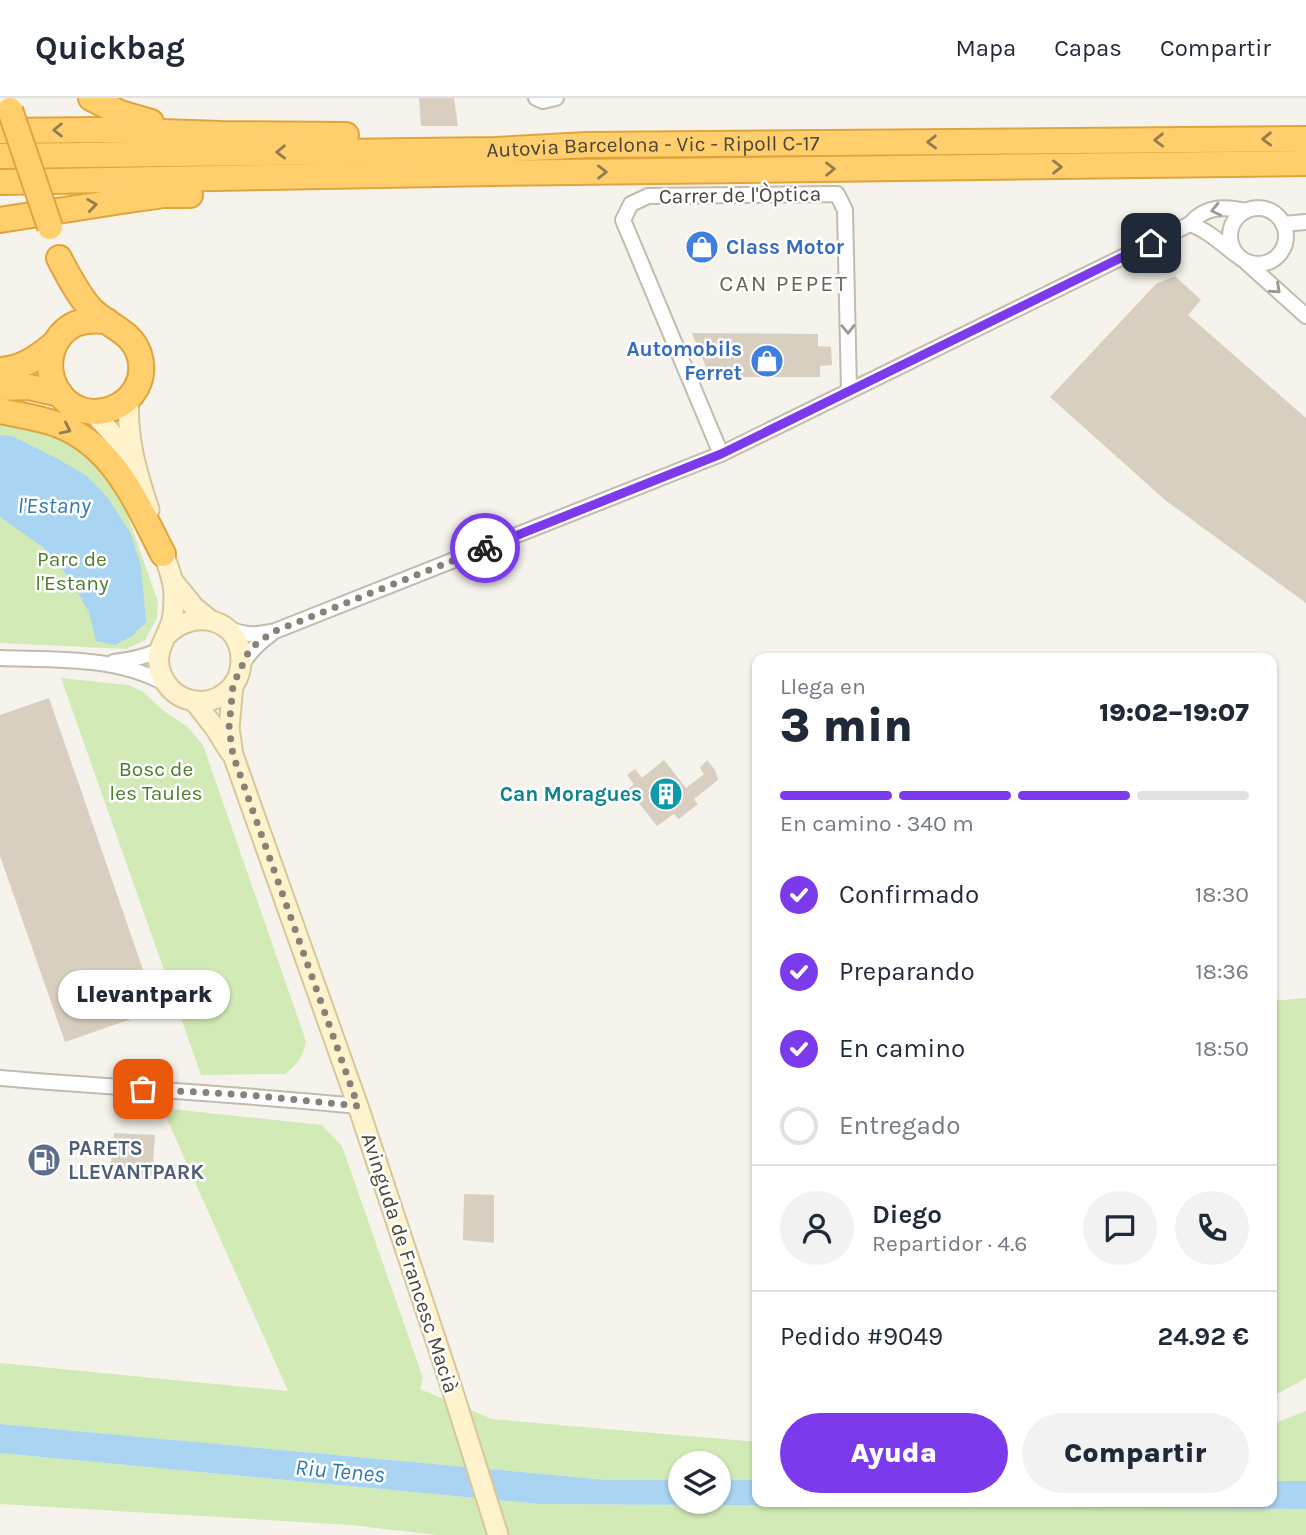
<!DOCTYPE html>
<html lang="es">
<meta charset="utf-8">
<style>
:root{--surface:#fff;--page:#f2f2f3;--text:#1f2937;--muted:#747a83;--line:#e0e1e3;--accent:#7c3aed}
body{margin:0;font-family:Karla,sans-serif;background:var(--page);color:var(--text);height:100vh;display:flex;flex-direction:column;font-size:26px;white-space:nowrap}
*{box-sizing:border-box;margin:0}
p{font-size:23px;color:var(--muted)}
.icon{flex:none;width:38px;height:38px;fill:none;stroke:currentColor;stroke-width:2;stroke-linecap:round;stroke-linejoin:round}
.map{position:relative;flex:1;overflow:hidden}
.drawer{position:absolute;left:752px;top:555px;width:525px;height:854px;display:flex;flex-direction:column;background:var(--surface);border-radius:14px;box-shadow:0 2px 5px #0004}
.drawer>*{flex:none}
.controls{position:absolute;left:668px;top:1353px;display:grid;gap:14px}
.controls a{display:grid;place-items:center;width:63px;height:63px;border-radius:50%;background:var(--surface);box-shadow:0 2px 5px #0004;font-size:35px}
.pin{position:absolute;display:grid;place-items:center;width:60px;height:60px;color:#fff;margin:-30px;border-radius:14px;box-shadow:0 4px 10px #0006}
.courier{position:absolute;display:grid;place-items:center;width:70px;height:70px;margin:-35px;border:5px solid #7c3aed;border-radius:50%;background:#fff;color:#222;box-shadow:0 2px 9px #0007}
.bubble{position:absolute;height:49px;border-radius:24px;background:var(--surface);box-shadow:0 2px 5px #0004;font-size:23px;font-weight:800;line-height:49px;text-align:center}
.headline em{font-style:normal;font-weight:800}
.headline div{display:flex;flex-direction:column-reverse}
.headline{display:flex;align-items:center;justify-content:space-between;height:119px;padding:0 28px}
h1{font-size:46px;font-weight:800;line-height:52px}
.bar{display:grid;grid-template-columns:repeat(4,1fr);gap:10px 7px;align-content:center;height:84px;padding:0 28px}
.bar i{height:9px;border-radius:5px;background:var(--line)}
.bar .active{background:var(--accent)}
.bar p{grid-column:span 4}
.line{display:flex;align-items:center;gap:18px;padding:0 28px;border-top:2px solid var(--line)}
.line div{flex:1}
.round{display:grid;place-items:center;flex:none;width:74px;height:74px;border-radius:37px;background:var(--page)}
ol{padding:0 28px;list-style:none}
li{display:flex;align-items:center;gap:21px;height:77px}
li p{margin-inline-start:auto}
li .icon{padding:7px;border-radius:50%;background:var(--accent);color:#fff;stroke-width:4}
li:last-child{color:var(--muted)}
li i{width:38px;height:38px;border:4px solid var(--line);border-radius:50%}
.cta{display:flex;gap:14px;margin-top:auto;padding:14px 28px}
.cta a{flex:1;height:80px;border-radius:42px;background:var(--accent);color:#fff;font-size:28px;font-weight:800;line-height:80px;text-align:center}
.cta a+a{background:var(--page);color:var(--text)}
header{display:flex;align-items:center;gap:42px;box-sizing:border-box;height:98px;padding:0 35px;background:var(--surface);border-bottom:2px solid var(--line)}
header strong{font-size:33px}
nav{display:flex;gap:38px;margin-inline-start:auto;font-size:24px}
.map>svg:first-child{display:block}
.green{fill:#d2eab5}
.water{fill:#a9d4f2}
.building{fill:#d8cfc1}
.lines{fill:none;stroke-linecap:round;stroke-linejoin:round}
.street-casing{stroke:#c2bbae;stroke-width:18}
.secondary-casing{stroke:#d6c79b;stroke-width:23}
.highway-casing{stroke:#e0a43c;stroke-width:28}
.street{stroke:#fff;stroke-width:14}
.secondary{stroke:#fff3cd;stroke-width:19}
.highway{stroke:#ffcf6e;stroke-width:24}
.highway-bridge-casing{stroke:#e0a43c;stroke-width:28;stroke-linecap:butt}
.highway-bridge{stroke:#ffcf6e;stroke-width:24}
.oneway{stroke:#937c4e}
.oneway2{stroke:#9c9892}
.done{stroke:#878178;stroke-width:7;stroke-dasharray:0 12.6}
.route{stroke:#7c3aed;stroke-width:9}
.labels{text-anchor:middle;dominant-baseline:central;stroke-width:5;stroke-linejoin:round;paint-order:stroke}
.street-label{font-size:21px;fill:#4b4439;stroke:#fff}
.shop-label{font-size:21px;font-weight:bold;fill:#366cbe;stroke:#fff;text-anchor:start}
.park-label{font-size:21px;fill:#4a7f2a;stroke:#fff}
.culture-label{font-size:21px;font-weight:bold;fill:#0d838f;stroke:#fff;text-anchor:end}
.service-label{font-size:21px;font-weight:bold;fill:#4e5e75;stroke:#fff;text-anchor:start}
.neighbourhood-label{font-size:23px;letter-spacing:2px;fill:#6e6250;stroke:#fff}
.water-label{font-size:23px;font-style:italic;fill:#2e7ab2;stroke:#fff}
</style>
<header>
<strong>Quickbag</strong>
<nav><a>Mapa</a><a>Capas</a><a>Compartir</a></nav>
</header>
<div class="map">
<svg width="1306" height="1437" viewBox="0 0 1306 1437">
<rect width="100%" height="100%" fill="#f6f3ec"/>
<g class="green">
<path d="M0 324 36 332 75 348 103 373 122 401 158 504 157 520 145 542 126 551 0 545Z"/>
<path d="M61 580 128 587 142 593 165 614 188 629 203 647 306 943C303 958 298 966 285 976L201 977Z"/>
<path d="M1306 900V1280L1272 1299V903Z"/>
<path d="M162 1010 322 1027 342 1048 423 1280 420 1291 492 1321 758 1344V1382H719V1365H681V1382H607L0 1326V1265L288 1293Z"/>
<path d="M1306 1313V1383H1272V1326Z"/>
<path d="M0 1355 540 1406 1306 1411V1437H436L351 1427 0 1406Z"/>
</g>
<g class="water">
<path d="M0 337 12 338 54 359 87 378 108 400 131 436 141 468 146 524 132 538 115 547 96 543 89 514 70 481 44 450 0 419Z"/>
<path d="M0 1326 607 1382H681V1404H719V1382H758V1404H1272V1383H1306V1411L540 1406 0 1355Z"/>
</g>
<g class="building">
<path d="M419 0H454L458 28H421Z"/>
<rect x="694" y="141" width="15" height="16"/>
<path d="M1175 178 1201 202 1188 217 1306 320V505L1165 402 1050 299 1156 186Z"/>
<path d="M692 235 818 236V248L831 249 832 267 820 268V279H710Z"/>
<path d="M49 600 157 912 65 944 0 758V617Z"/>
<path d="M664 662 686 690 704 676 700 670 707 662 715 672 718 682 694 701 698 706 679 721 674 716 657 728 628 691 634 686 627 677 635 671 642 680Z"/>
<path d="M114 1035 155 1037 152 1078 110 1074Z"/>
<path d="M464 1096 494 1097V1145L463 1142Z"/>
</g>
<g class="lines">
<defs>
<g id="street">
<path d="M536 0 543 3 556 0"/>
<circle cx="1258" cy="138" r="28"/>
<path d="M1190 126C1207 132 1221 145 1235 156"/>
<path d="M1283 126 1306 124"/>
<path d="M1247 165 1306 218"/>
<path d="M721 356 623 122 631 106 648 98 837 96 845 112 849 293"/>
<path d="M228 531C249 538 255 537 275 533L721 356 1190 126C1205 108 1224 108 1246 113"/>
<path d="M0 560C55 562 117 558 166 586"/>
<path d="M114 564C131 562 145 559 160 552"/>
<path d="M241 568C249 554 258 545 271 536"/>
<path d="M0 980C119 990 239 996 358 1008"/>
</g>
<g id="secondary">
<path d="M129 301C126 339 137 375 149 412"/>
<path d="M93 314 115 339 130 364"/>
<path d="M159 444C165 461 173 477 174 495 174 504 174 514 172 522 169 533 163 542 160 552 154 574 169 597 190 602 202 605 215 603 225 595 236 587 241 575 241 562 241 521 194 509 167 537"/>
<path d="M173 483 194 509 210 522"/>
<path d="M233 587 229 630 233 657 358 1008 453 1294 498 1437"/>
<path d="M194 603 215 630 230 654"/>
</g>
<g id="highway">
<path d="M91 0 120 15 151 24"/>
<path d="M0 33 101 32 221 36 346 37"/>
<path id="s1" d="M0 58 496 52 587 47 1306 41"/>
<path d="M0 84 494 75 1306 65"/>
<path d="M0 122 122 103 164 97H190"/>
<path d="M59 160C68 177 77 195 90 210 105 227 131 232 139 256 155 307 82 338 56 290 44 267 51 238 75 226 85 222 96 222 107 223"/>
<path d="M0 272C22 271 38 259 54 246"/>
<path d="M0 290 29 289 60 296"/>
<path d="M0 313C19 317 40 320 59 327 115 349 137 406 163 456"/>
</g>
</defs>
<use href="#street" class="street-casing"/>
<use href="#secondary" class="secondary-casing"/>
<use href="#highway" class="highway-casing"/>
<use href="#street" class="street"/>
<use href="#secondary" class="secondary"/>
<use href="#highway" class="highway"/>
<defs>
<path id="highway-bridge" d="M10 12 50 129"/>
</defs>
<use href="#highway-bridge" class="highway-bridge-casing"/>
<use href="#highway-bridge" class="highway-bridge"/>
</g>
<defs><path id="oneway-chevron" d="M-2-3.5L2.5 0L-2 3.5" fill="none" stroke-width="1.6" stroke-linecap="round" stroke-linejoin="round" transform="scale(1.75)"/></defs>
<g class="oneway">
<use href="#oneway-chevron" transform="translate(58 32) rotate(180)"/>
<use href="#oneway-chevron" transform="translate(1267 41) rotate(179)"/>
<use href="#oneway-chevron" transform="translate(1159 42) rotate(179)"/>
<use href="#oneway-chevron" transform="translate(932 44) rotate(179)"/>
<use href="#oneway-chevron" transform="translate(281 54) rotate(179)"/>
<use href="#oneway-chevron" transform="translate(1057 69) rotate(-1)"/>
<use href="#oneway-chevron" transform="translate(830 71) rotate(-1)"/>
<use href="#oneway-chevron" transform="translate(602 74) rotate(-1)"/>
<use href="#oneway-chevron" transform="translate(92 107) rotate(-8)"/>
<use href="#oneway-chevron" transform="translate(66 331) rotate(25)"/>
</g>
<g class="oneway2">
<use href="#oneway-chevron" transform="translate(1216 112) rotate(167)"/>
<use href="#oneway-chevron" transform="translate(1276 191) rotate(42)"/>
<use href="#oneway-chevron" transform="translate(848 231) rotate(89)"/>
</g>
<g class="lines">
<path class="done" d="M143 991 249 997 358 1008 233 657 229 630 233 587 248 555 257 545 275 533 485 450"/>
<path class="route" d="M485 450 721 356 1151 145"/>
</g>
<defs>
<symbol id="shop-disc" viewBox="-11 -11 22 22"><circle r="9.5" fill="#3f7fe0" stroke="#fff"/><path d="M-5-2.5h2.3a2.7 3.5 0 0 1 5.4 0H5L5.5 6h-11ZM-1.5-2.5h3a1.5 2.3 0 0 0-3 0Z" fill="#fff"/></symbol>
<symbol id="building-disc" viewBox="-11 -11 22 22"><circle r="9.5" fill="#0f9aa8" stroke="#fff"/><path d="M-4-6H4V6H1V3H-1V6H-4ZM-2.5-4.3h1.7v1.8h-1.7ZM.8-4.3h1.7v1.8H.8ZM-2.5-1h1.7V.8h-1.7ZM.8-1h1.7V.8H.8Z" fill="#fff"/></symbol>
<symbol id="fuel-disc" viewBox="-11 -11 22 22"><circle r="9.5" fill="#5c6f8a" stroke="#fff"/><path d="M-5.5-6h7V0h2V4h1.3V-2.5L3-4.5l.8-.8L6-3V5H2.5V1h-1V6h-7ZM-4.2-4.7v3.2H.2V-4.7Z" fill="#fff"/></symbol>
</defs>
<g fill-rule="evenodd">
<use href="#shop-disc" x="683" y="130" width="38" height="38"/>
<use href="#shop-disc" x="748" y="244" width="38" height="38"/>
<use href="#building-disc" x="647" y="677" width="38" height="38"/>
<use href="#fuel-disc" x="25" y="1043" width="38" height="38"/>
</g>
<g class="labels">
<g class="street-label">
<text stroke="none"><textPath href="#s1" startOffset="653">Autovia Barcelona - Vic - Ripoll C-17</textPath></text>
<text transform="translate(740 97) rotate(-1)">Carrer de l'Òptica</text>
<text transform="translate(410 1165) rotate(72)">Avinguda de Francesc Macià</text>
</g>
<g class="shop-label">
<text x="726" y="149">Class Motor</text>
<text x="742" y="251" text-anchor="end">Automobils<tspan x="742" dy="24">Ferret</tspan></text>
</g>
<g class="park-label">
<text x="72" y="461">Parc de<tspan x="72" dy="24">l'Estany</tspan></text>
<text x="156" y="671">Bosc de<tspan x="156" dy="24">les Taules</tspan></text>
</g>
<g class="culture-label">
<text x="642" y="696">Can Moragues</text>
</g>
<g class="service-label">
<text x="68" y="1050">PARETS<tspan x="68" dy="24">LLEVANTPARK</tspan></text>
</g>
<g class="neighbourhood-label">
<text x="784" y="185">CAN PEPET</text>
</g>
<g class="water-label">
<text x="54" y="407">l'Estany</text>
<text transform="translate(340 1373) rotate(5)">Riu Tenes</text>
</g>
</g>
</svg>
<div class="controls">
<a><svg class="icon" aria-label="layers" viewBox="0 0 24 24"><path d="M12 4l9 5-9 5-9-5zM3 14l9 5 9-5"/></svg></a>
</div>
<div class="pin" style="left:143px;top:991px;background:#ea580c"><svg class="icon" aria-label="bag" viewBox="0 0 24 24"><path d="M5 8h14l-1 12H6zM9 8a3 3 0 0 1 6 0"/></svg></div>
<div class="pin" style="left:1151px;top:145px;background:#1f2937"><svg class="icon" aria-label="home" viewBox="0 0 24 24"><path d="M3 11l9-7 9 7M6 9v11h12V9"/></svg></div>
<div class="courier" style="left:485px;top:450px"><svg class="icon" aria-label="bike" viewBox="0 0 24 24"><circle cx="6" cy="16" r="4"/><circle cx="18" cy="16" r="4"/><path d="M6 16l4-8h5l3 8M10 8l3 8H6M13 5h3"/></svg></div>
<div class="bubble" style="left:58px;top:872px;width:172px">Llevantpark</div>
<section class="drawer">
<div class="headline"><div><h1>3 min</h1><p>Llega en</p></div><em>19:02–19:07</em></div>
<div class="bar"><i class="active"></i><i class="active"></i><i class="active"></i><i></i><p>En camino · 340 m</p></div>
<ol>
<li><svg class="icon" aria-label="check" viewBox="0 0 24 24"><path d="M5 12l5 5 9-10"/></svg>Confirmado<p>18:30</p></li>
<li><svg class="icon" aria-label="check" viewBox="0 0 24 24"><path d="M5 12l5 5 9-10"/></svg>Preparando<p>18:36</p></li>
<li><svg class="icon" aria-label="check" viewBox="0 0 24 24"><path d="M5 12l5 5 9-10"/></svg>En camino<p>18:50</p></li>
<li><i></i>Entregado</li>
</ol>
<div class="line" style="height:126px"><a class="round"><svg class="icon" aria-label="person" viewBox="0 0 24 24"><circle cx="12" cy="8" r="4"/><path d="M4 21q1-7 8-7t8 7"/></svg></a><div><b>Diego</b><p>Repartidor · 4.6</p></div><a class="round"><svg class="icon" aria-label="chat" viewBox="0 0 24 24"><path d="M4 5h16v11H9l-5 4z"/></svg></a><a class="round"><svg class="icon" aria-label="phone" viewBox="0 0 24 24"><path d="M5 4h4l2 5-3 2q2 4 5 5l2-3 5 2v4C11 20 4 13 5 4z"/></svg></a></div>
<div class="line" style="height:91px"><div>Pedido #9049</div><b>24.92 €</b></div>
<div class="cta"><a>Ayuda</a><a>Compartir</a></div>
</section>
</div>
